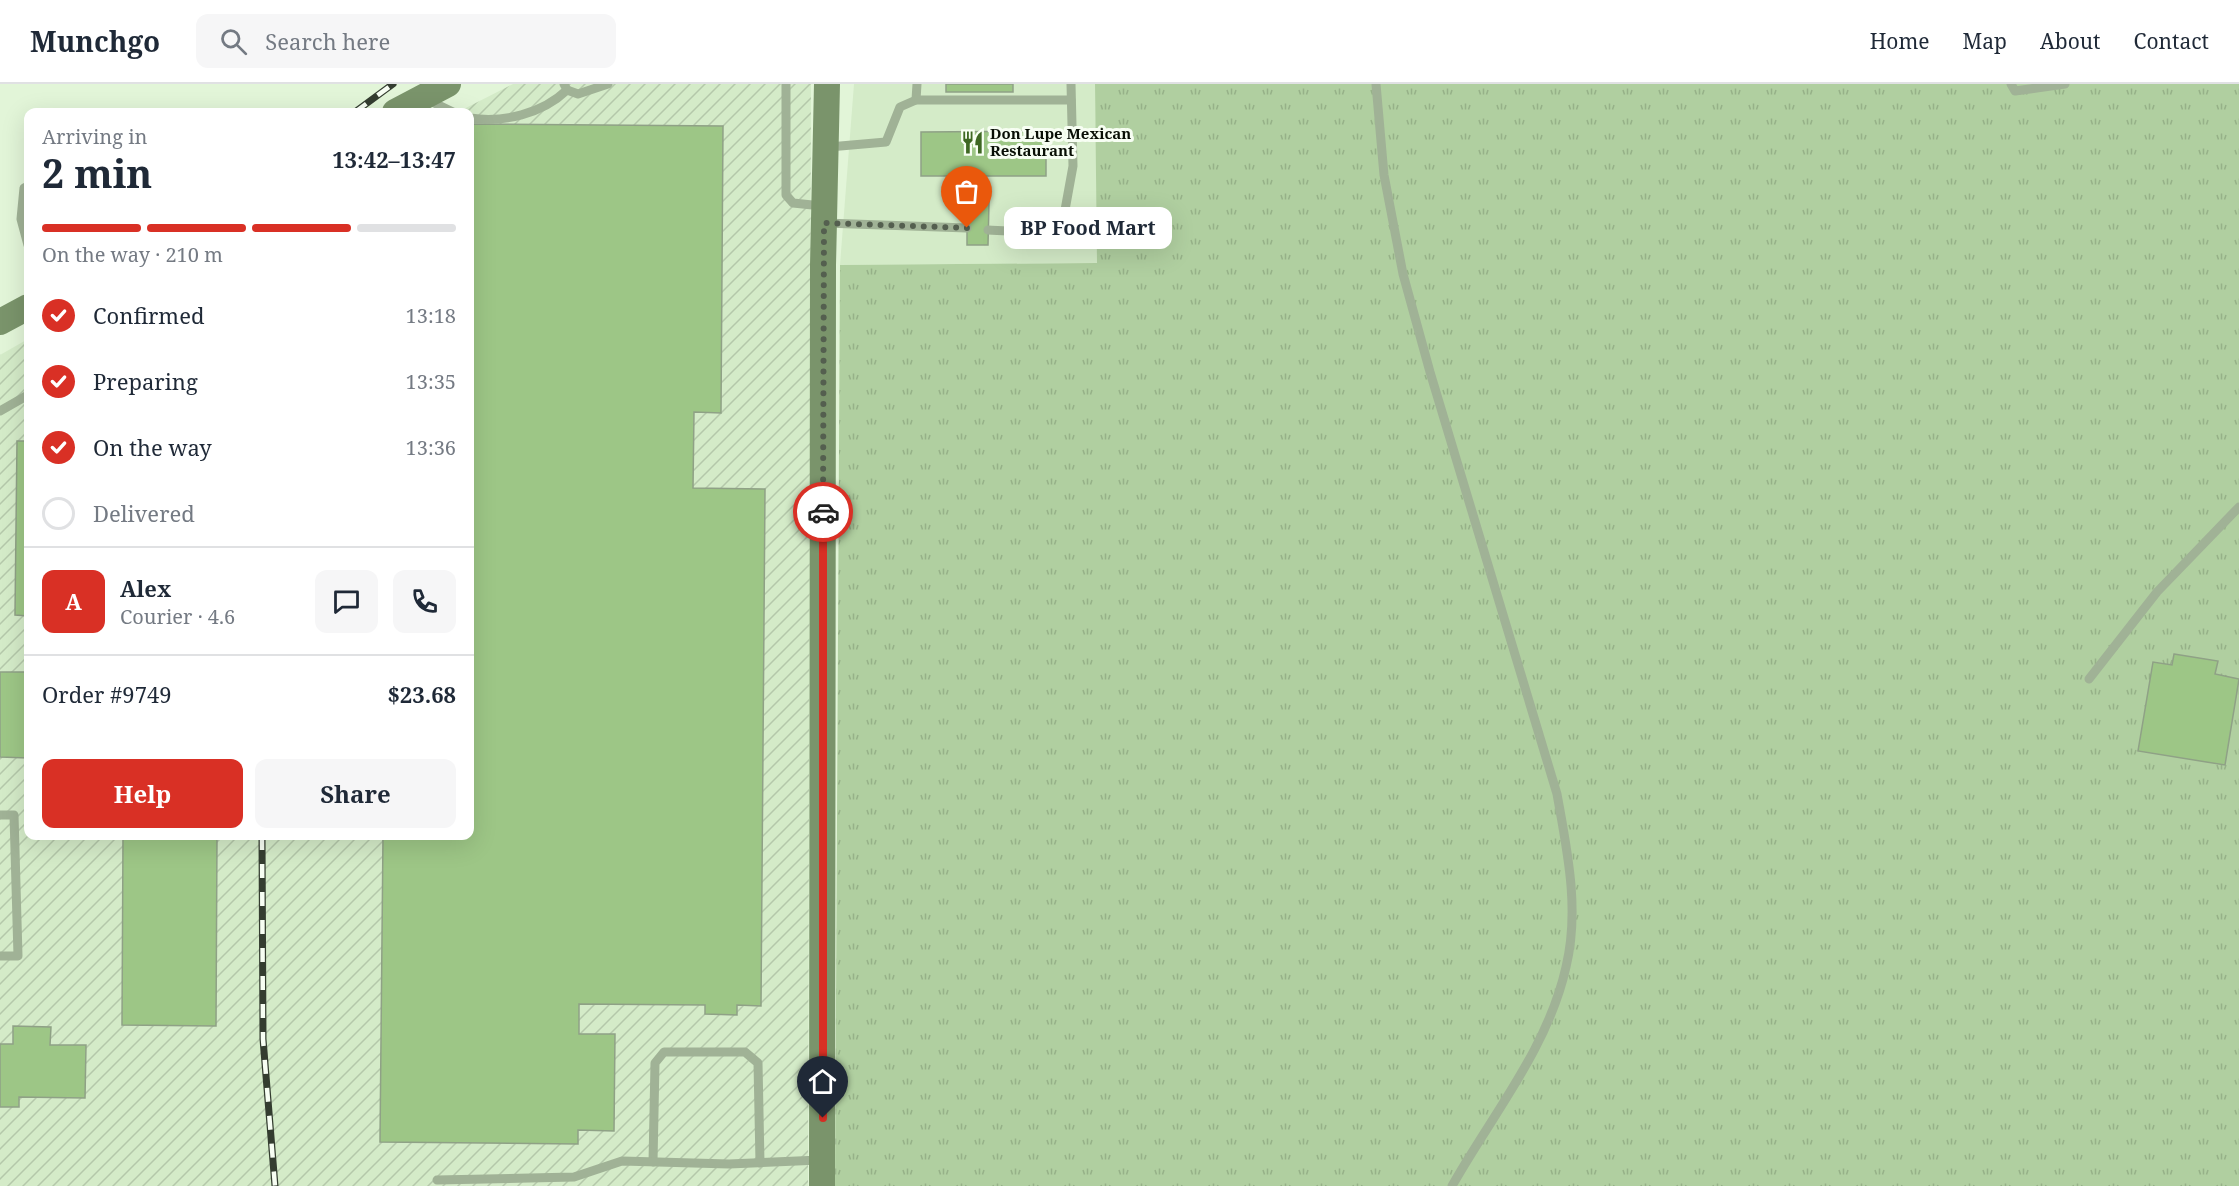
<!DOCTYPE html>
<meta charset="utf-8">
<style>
:root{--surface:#fff;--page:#f6f6f7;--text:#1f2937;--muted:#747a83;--line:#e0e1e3;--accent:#d93025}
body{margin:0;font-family:"Noto Serif",serif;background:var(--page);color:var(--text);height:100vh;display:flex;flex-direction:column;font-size:22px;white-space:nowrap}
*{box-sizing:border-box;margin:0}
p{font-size:20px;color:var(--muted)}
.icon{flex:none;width:33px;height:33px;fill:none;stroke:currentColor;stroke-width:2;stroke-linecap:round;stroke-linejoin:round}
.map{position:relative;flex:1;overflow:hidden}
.side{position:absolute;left:24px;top:24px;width:450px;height:732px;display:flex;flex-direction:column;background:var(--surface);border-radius:12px;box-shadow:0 6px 24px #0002}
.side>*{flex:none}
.pin{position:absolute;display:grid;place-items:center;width:51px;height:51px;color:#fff;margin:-62px -26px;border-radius:50% 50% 50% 0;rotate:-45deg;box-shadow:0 0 6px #0007}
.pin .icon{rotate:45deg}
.courier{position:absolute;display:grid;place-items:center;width:60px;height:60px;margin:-30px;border:4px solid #d93025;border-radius:50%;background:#fff;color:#222;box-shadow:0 2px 8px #0007}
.bubble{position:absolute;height:42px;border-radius:12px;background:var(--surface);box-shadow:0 6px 24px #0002;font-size:20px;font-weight:700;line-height:42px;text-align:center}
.head em{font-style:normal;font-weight:700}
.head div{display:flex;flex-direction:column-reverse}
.head{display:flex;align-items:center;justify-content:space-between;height:102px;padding:0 18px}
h1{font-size:39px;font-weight:700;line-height:45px}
.bar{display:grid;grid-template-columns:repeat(4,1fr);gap:9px 6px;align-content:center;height:72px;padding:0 18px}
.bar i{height:8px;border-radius:4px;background:var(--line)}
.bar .on{background:var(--accent)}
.bar p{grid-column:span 4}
.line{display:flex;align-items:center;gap:15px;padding:0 18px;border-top:2px solid var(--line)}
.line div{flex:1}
.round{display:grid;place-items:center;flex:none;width:63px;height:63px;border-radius:12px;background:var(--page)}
ol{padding:0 18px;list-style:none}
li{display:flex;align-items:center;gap:18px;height:66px}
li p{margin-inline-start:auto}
li .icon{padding:6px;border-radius:50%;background:var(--accent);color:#fff;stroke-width:4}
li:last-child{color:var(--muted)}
li i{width:33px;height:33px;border:3px solid var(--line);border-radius:50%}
.cta{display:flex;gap:12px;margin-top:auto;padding:12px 18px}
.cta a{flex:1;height:69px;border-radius:12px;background:var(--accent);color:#fff;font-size:24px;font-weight:700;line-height:69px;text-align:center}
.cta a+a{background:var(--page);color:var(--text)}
header{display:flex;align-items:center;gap:36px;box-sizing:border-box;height:84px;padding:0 30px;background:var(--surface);border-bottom:2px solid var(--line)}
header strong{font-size:28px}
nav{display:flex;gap:33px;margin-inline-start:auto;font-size:21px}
.search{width:420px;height:54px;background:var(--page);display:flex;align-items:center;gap:15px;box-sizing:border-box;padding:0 21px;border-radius:12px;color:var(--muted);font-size:22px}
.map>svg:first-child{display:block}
.built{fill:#d4ebc8}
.industrial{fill:url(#industrial-furrows)}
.grass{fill:url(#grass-tufts)}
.building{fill:#9dc686;stroke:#8fa186;stroke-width:1.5}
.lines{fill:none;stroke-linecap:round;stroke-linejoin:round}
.lane{stroke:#a0b296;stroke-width:9}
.secondary{stroke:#7a946b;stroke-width:26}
.rail-casing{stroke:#343d30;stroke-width:7}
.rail{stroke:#f7fef3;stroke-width:4.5;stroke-dasharray:14;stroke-linecap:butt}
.done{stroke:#545f4f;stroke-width:6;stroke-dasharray:0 10.8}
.route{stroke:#d93025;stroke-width:8}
.labels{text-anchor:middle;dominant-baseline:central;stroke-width:6;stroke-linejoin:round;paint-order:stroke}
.poi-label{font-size:15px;font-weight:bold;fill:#080e05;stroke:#f7fef3;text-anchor:start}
</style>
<header>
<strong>Munchgo</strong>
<div class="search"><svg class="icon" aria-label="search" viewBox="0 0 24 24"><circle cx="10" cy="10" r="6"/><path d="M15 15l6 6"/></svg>Search here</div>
<nav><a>Home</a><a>Map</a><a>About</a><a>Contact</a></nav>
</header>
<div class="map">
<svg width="2239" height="1102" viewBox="0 0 2239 1102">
<defs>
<pattern id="industrial-furrows" width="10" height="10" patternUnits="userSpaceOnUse" patternTransform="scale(1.5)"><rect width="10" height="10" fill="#d4ebc8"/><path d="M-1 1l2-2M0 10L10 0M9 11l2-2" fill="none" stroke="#b4c8aa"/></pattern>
<pattern id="grass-tufts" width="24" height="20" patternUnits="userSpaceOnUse" patternTransform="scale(1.5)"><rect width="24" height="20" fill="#b0cfa0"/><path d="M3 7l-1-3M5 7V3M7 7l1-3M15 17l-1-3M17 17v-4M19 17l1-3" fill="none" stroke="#96b188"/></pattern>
</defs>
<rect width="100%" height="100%" fill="#e2f5d8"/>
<path class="built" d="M854 0H1095L1098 179 840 181Z"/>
<path class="industrial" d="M513 0H811L808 1102H0V271L28 255V752H470V28H458Z"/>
<path class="grass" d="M1095 0H2239V1102H835L840 181 1097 179Z"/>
<g class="building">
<rect x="946" y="0" width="67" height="8"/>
<path d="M470 40 723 42 721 329 694 328 693 404 765 405 761 922 737 921V931L705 930V921L579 920V950H615L614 1047 578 1046V1060L380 1058 383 752H470Z"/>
<path d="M1046 47V92H921V48Z"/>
<path d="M967 118H989L988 161H967Z"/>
<path d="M17 357H28V532L15 531Z"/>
<path d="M2174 570 2218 577 2215 590 2239 595 2225 681 2138 667 2153 578 2172 581Z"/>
<path d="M0 588H28V674L0 673Z"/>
<path d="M123 752H217L216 942 122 941Z"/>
<path d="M13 942 51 943 50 961H86L85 1014 19 1013V1023H0V960H13Z"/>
</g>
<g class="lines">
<g class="lane">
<path d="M786 0V111L793 119 822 122"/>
<path d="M1376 0 1384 91 1403 190 1430 288 1557 710C1567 766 1580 825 1566 883 1548 964 1492 1031 1452 1102"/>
<path d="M2011 0 2015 7 2065 0"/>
<path d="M567 6 578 10 608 0"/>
<path d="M428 16 453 28"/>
<path d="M916 16 917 0"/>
<path d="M470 34C503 39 542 30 567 6L564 0"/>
<path d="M829 63 886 58 900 23 916 16H1071"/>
<path d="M28 102 24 104 21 135 28 161"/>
<path d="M825 139 967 144"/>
<path d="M988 146C1015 147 1039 150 1063 137L1073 82 1071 0"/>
<path d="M0 327 28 311"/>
<path d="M2089 595 2157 508 2239 423"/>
<path d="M0 731H14L18 872H0"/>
<path d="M653 1078 655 979 664 968H745L758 979 760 1079"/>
<path d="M437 1096 574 1093 622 1077 729 1080 820 1076"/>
</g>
<g class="secondary">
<path d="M395 28 448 0"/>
<path d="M0 238 28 223"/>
<path d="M822 1102 823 181 827 0"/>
</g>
<defs>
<g id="rail">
<path d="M355 28 393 0"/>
<path d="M262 752 263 955 275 1102"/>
</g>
</defs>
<use href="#rail" class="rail-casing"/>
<use href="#rail" class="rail"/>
</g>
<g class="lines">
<path class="done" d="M823 428 824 139 967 144"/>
<path class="route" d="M823 1034V428"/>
</g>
<defs>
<symbol id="restaurant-bare" viewBox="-9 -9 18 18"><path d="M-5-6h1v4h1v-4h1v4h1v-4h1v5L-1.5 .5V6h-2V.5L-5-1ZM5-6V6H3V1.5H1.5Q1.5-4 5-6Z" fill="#3e6723" stroke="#f7fef3" stroke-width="2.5" paint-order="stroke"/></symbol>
</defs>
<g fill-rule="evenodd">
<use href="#restaurant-bare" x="956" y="42" width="33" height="33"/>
</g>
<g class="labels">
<g class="poi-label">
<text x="990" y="49">Don Lupe Mexican<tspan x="990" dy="17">Restaurant</tspan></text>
</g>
</g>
</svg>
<div class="pin" style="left:967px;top:144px;background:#ea580c"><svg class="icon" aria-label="bag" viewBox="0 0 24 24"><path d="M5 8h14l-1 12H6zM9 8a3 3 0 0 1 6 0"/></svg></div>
<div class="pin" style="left:823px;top:1034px;background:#1f2937"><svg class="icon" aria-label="home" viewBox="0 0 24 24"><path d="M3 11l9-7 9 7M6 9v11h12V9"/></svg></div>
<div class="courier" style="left:823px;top:428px"><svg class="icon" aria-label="car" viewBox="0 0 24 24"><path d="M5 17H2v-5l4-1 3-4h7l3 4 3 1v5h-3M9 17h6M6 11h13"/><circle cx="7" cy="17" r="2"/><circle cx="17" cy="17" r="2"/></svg></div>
<div class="bubble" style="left:1004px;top:123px;width:168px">BP Food Mart</div>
<section class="side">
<div class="head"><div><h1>2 min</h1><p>Arriving in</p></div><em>13:42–13:47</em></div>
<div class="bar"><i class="on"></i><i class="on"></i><i class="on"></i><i></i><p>On the way · 210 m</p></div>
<ol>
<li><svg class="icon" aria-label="check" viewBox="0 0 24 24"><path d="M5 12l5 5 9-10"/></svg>Confirmed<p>13:18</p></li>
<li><svg class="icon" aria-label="check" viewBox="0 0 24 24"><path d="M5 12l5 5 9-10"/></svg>Preparing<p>13:35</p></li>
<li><svg class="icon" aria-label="check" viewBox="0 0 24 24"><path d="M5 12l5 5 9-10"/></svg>On the way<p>13:36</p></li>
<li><i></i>Delivered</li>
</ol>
<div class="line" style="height:108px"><b class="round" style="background:var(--accent);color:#fff">A</b><div><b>Alex</b><p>Courier · 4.6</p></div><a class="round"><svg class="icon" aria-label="chat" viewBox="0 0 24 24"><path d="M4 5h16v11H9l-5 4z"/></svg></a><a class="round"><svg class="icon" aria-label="phone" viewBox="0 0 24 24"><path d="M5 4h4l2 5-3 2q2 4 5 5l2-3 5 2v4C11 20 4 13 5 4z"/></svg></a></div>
<div class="line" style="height:78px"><div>Order #9749</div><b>$23.68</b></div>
<div class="cta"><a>Help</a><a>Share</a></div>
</section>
</div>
